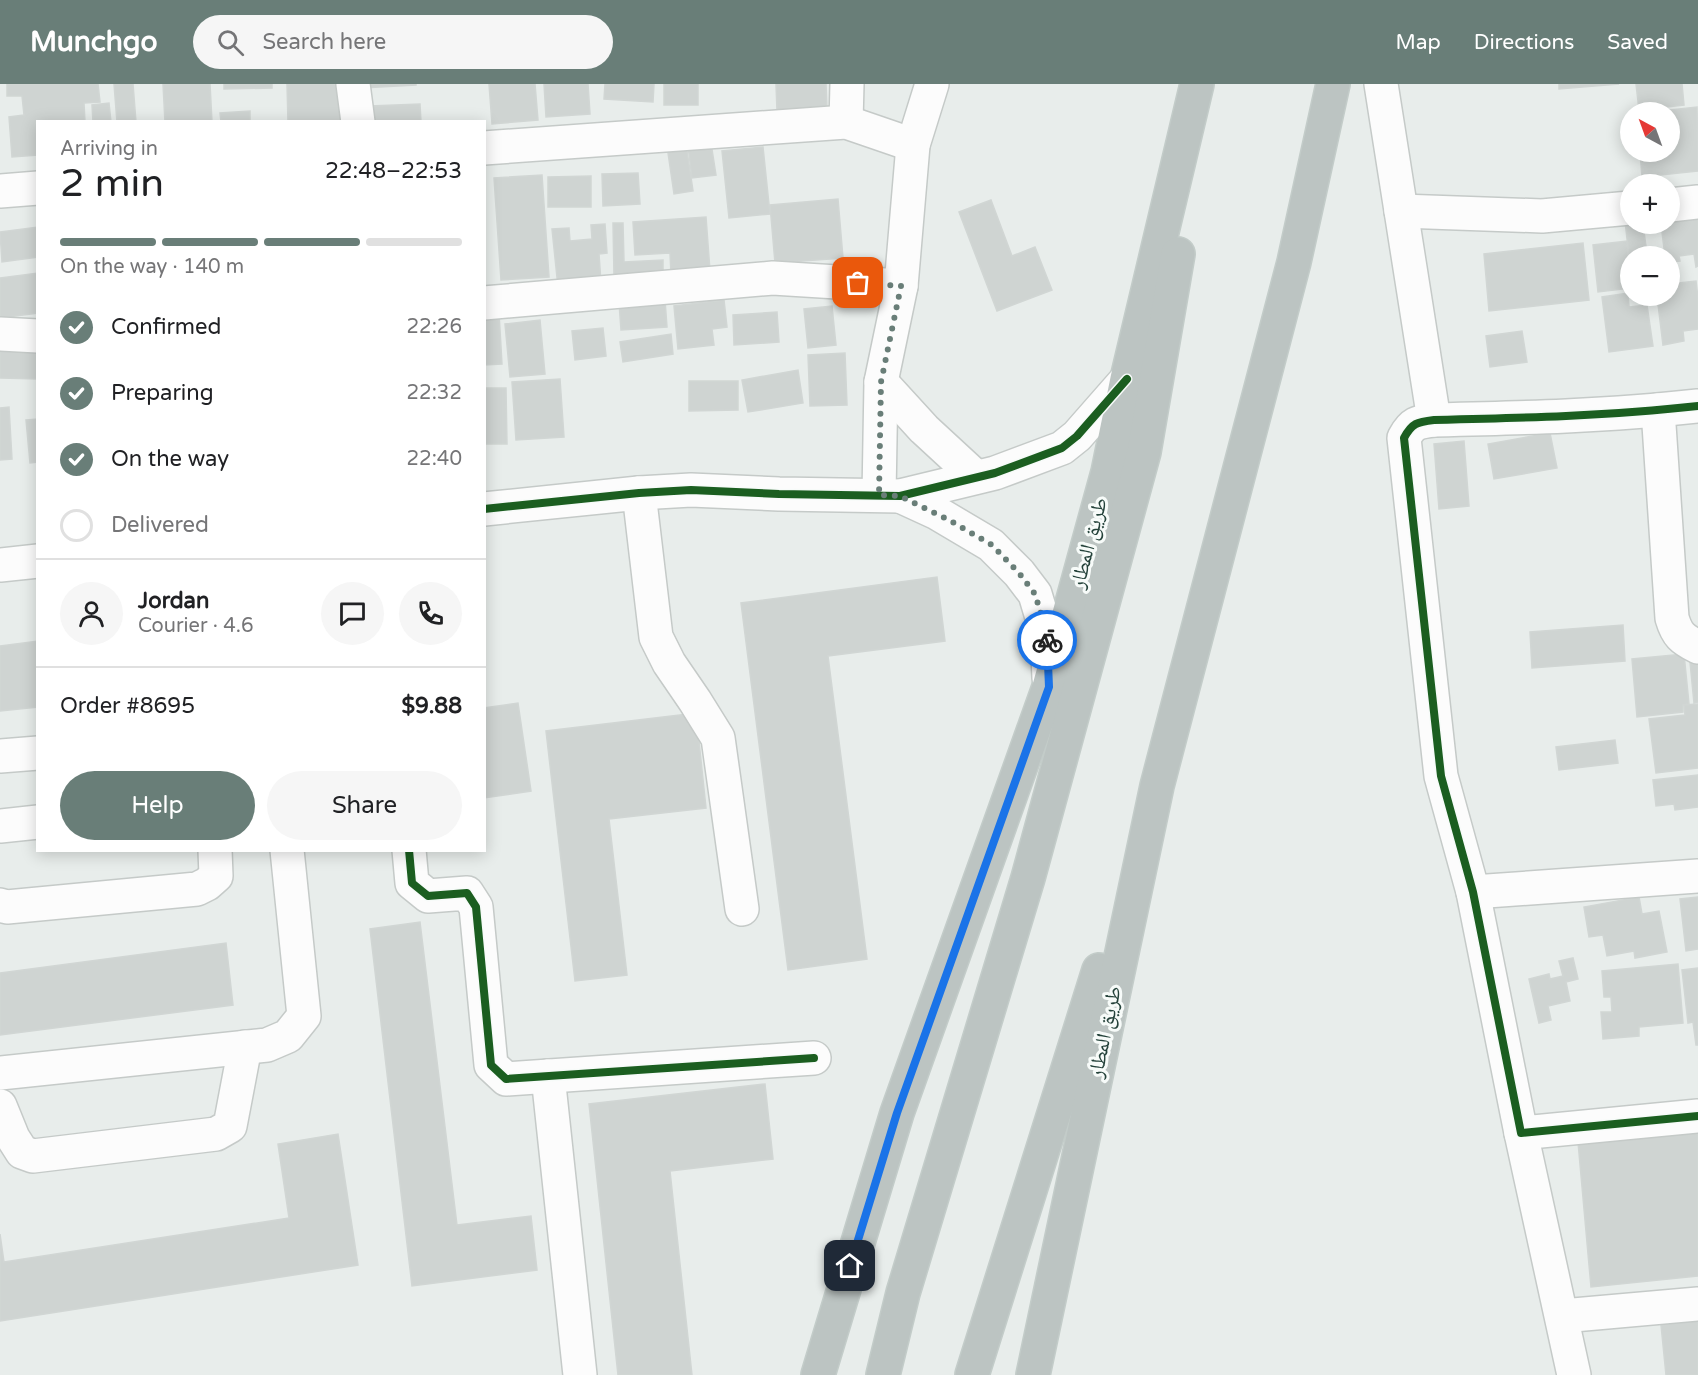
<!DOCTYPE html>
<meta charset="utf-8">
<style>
:root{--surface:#fff;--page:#f6f6f6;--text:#202124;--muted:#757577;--line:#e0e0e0;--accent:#697e78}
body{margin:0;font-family:"Varela Round","Noto Naskh Arabic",sans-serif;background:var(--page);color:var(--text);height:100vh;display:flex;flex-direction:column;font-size:22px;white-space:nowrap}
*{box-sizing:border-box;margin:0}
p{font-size:20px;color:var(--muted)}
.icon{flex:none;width:33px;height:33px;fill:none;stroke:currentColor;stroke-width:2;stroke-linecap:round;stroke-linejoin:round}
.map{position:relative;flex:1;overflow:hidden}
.sheet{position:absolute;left:36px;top:36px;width:450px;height:732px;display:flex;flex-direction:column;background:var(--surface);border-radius:0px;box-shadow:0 3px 15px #0003}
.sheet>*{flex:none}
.needle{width:39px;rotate:319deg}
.controls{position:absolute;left:1620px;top:18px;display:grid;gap:12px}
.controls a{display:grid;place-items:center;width:60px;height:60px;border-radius:50%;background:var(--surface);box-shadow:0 3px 15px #0003;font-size:30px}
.pin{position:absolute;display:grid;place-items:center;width:51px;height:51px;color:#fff;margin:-26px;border-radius:12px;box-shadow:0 3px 9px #0006}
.courier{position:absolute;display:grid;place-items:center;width:60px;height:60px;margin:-30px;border:4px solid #1a73e8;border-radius:50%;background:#fff;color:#222;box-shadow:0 2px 8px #0007}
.headline em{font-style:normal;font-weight:600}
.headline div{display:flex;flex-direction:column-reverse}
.headline{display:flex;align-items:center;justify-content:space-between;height:102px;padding:0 24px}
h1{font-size:39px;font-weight:600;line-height:45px}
.bar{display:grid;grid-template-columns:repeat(4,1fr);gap:9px 6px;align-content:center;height:72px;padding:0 24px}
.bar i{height:8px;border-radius:4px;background:var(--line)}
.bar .on{background:var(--accent)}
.bar p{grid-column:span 4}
.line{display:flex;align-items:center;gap:15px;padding:0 24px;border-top:2px solid var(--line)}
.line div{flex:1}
.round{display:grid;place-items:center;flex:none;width:63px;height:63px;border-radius:32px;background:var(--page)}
ol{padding:0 24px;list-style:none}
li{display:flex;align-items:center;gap:18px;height:66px}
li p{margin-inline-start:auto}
li .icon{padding:6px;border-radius:50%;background:var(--accent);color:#fff;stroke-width:4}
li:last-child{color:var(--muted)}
li i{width:33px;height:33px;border:3px solid var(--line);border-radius:50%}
.button{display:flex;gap:12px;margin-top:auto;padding:12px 24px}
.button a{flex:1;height:69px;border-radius:36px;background:var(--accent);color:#fff;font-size:24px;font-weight:600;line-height:69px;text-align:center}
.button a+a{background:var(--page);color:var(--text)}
header{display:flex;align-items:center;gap:36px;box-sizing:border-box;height:84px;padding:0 30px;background:var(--accent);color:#fff}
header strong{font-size:28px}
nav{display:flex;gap:33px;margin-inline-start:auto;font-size:21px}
.search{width:420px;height:54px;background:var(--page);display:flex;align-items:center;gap:15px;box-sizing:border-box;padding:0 21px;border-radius:33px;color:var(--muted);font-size:22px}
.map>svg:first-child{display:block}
.building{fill:#cfd4d2;stroke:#d1d6d4;stroke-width:1.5}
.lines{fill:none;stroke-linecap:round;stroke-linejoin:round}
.minor-casing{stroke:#c5cac8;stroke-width:36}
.highway-casing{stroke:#c3ccc9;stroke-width:36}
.minor{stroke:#fcfcfc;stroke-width:33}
.highway{stroke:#bcc4c2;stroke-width:33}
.cycleway-casing{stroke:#f7fbf9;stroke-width:11}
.cycleway{stroke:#1b5e20;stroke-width:8}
.done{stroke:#697e78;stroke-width:6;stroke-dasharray:0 10.8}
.route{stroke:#1a73e8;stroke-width:8}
.labels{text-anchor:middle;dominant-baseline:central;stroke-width:6;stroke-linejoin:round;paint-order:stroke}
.street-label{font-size:21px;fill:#24423a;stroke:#f7fbf9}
</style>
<header>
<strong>Munchgo</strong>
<div class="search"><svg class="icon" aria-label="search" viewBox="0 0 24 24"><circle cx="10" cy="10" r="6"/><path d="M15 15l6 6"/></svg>Search here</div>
<nav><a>Map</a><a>Directions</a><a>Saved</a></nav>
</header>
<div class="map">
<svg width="1698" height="1291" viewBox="0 0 1698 1291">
<rect width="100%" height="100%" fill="#e8edeb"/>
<g class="building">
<path d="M7 0H98L100 18 84 19 85 38H38V71L12 73 9 33 24 31 22 12H7Z"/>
<path d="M114 0H133L136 38H117Z"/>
<path d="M163 0H210L212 38H165Z"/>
<path d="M224 0H272V4L224 5Z"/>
<path d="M287 0H341V38H288Z"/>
<path d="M362 0H416V1L362 4Z"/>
<path d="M489 0H535L538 36 492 40Z"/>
<path d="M544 0H588L590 30 546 33Z"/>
<path d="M605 0H654L653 18 604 15Z"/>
<rect x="664" y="0" width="34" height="21"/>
<path d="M776 0H826L827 24 777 27Z"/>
<path d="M1559 0H1619L1559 5Z"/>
<path d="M1636 0H1682L1684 21 1639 26Z"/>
<path d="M109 19 111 38H93L92 21Z"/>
<path d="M420 20 421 38H371L370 22Z"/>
<path d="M1697 23 1698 87 1642 93 1640 68H1670V28H1651Z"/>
<path d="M250 27V38H221L220 29Z"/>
<path d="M711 59 716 91 692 94 688 62Z"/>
<path d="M686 60 693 107 674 110 667 62Z"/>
<path d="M763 63 770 130 729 134 722 67Z"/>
<path d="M638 89 640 120 603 122 602 90Z"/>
<path d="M542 91 549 193 501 196 494 94Z"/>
<path d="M591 92V123H548V93Z"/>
<path d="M838 115 843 174 775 179 770 121Z"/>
<path d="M991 116 1012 172 1035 163 1052 206 997 227 959 128Z"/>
<path d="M1698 125V182L1696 183 1694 170 1679 172 1680 177 1670 178V172H1665L1661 140H1670V129Z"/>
<path d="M706 133 710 187 671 190 670 169 635 171 633 138Z"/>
<path d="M1625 137 1630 140H1643L1647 170 1655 168 1656 172H1630V181Z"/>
<path d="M613 139H623L624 178 663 176V191L614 192Z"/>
<path d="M605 140 607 169 599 170 601 199 558 203 552 145 569 144 570 157 592 155 591 141Z"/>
<path d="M38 143V173L2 178 0 148Z"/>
<path d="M1627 157 1630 204 1598 208 1593 161Z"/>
<path d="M1583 159 1589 216 1489 227 1484 170Z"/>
<path d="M38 189V229L0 234V194Z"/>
<path d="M1696 197 1698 214V245L1683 247 1684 257 1663 261 1657 212H1670V200Z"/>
<path d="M1628 209 1629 223 1647 221 1653 262 1609 268 1602 213Z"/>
<path d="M665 216 667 243 621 246 619 218Z"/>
<path d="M724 216 727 243 712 245 714 261 678 265 674 222Z"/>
<path d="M832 222 836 261 808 264 804 225Z"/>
<path d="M777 228 779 258 734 261 733 231Z"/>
<path d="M499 229 502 280 484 281V230Z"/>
<path d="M540 236 545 290 510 293 505 240Z"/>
<path d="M603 244 606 272 575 276 572 247Z"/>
<path d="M1522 247 1527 278 1490 283 1486 252Z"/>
<path d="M671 250 673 270 623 278 620 258Z"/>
<path d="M0 263 38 265V295L0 294Z"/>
<path d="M845 269 847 321 810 322 808 271Z"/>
<path d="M798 286 803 319 748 328 742 296Z"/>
<path d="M560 295 564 353 516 356 512 298Z"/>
<path d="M689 297H738V326L689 327Z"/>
<path d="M484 304H506L507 360H484Z"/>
<path d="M9 323 12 375 0 376V324Z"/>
<path d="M38 335V378L30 379 26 336Z"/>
<path d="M1550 349 1557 384 1494 395 1488 360Z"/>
<path d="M1464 357 1469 422 1439 425 1434 360Z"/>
<path d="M937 493 945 557 828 572 867 875 788 886 741 519Z"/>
<path d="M1623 541 1625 577 1532 584 1530 548Z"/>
<path d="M38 557V623L0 627V562Z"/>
<path d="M1684 570 1689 620 1683 621V628L1637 633 1632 575Z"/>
<path d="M1698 577V618L1694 619 1690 578Z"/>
<path d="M518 619 531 707 484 714V624Z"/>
<path d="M1698 620V684L1656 689 1649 635 1685 631 1684 621Z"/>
<path d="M696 629 706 724 609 735 627 891 575 897 546 647Z"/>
<path d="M1615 656 1618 679 1559 686 1556 663Z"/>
<path d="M1698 691V723L1675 726 1674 720 1656 722 1653 696Z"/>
<path d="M1639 813 1642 830 1659 827 1667 868 1635 874 1634 867 1607 872 1603 851 1589 853 1584 823Z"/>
<path d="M1698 813V865L1686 867 1680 815Z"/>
<path d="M420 838 457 1141 531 1132 537 1186 412 1202 370 845Z"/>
<path d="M226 859 233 921 0 951V889Z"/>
<path d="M1573 874 1578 895 1566 898 1570 917 1548 922 1551 936 1539 939 1529 895 1549 890 1550 895 1563 892 1559 877Z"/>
<path d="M1678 880 1683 939 1639 943V952L1603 955 1601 928H1612L1611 913H1604L1602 887Z"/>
<path d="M1698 884V961H1696L1693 938 1688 939 1682 886Z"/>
<path d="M765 1000 773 1075 670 1087 692 1291H618L589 1020Z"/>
<path d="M1698 1047V1192L1591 1203 1578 1058Z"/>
<path d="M338 1050 358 1181 0 1237V1150L4 1178 289 1134 278 1060Z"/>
<path d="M1698 1237V1291H1666L1661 1241Z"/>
</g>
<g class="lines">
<defs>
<g id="minor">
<path d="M353 0 358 38"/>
<path d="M1381 0 1434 336"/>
<path d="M846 38 847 0"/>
<path d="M484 64 846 38 913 61"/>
<path d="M0 107 38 104"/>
<path d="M1670 121 1698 118"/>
<path d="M1401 127 1542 132 1630 124"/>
<path d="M484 219 773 194 901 202"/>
<path d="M0 250 38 252"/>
<path d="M881 298 924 345 976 393"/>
<path d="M1698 322C1610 332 1522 334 1434 336 1417 338 1412 339 1404 354L1441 692 1473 808 1521 1049 1698 1032"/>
<path d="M1658 326 1672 534C1677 551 1682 555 1698 563"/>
<path d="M639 409 656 553 669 579 695 617 718 654 742 825"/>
<path d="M879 411 881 298 901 202 913 61 932 0"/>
<path d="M900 412 937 429 991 461 1019 489 1035 510 1047 550 1049 594"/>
<path d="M484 425 639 409 691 406 779 410 900 412 995 389 1062 364 1077 352 1127 295"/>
<path d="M0 481 38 477"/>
<path d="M0 672 38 669"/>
<path d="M0 742 38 738"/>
<path d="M409 766 412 799 428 812 467 809 476 823 491 981 506 995 814 974"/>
<path d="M1473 808 1698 792"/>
<path d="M0 821 7 823 197 805 207 800 216 792 215 766"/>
<path d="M0 989 267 961 288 952 304 932 287 766"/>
<path d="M548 992 580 1291"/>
<path d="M0 1022 13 1054 22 1068 33 1072 216 1050 230 1042 245 963"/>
<path d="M1521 1049 1574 1291"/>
<path d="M1562 1232 1698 1220"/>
</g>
<g id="highway">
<path d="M818 1291 897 1029 1049 603 1108 388 1127 295 1197 0"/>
<path d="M883 1291 903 1209 1028 794 1144 368 1178 170"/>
<path d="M972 1291 1099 886"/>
<path d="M1033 1291 1157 702 1294 178 1333 0"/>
</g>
</defs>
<use href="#minor" class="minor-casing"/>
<use href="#highway" class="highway-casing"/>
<use href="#minor" class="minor"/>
<use href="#highway" class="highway"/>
<defs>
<g id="cycleway">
<path d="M1698 322C1610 332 1522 334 1434 336 1417 338 1412 339 1404 354L1441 692 1473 808 1521 1049 1698 1032"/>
<path d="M484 425 639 409 691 406 779 410 900 412 995 389 1062 364 1077 352 1127 295"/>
<path d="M409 766 412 799 428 812 467 809 476 823 491 981 506 995 814 974"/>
</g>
</defs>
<use href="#cycleway" class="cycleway-casing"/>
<use href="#cycleway" class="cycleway"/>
</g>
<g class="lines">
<path class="done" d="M858 199 901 202 881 298 879 411 900 412 949 436 992 461 1019 489 1035 510 1047 550V556"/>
<path class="route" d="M850 1182 897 1029 1049 603 1047 556"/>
</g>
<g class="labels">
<g class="street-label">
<text transform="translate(1089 459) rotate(-75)">طريق المطار</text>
<text transform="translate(1105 948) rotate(-78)">طريق المطار</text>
</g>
</g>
</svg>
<div class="controls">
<a><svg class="needle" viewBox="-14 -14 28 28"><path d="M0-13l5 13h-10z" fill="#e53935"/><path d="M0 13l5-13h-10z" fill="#757577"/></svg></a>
<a>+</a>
<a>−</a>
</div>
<div class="pin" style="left:858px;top:199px;background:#ea580c"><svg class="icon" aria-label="bag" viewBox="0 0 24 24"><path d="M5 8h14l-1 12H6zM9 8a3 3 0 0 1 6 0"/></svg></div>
<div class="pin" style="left:850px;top:1182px;background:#1f2937"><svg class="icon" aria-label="home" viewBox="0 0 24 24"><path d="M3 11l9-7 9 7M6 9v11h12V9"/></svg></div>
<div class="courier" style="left:1047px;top:556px"><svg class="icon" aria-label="bike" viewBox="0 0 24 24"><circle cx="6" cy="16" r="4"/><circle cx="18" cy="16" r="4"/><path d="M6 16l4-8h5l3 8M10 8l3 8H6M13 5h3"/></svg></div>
<section class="sheet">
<div class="headline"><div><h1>2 min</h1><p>Arriving in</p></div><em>22:48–22:53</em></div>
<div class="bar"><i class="on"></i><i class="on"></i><i class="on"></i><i></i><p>On the way · 140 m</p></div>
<ol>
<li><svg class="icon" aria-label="check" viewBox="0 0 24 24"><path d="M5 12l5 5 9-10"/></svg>Confirmed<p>22:26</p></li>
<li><svg class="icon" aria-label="check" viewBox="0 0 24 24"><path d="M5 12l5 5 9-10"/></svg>Preparing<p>22:32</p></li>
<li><svg class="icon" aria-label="check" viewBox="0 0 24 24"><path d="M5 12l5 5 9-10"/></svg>On the way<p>22:40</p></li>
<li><i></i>Delivered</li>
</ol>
<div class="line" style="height:108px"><a class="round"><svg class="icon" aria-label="person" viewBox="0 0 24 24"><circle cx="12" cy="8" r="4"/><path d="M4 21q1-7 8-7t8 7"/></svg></a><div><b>Jordan</b><p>Courier · 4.6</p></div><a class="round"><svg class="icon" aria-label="chat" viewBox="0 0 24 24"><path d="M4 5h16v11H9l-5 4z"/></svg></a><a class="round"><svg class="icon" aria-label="phone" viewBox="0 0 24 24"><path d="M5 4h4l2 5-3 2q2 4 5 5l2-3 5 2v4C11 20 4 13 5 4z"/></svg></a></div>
<div class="line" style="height:78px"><div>Order #8695</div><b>$9.88</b></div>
<div class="button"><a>Help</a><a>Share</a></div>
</section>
</div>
